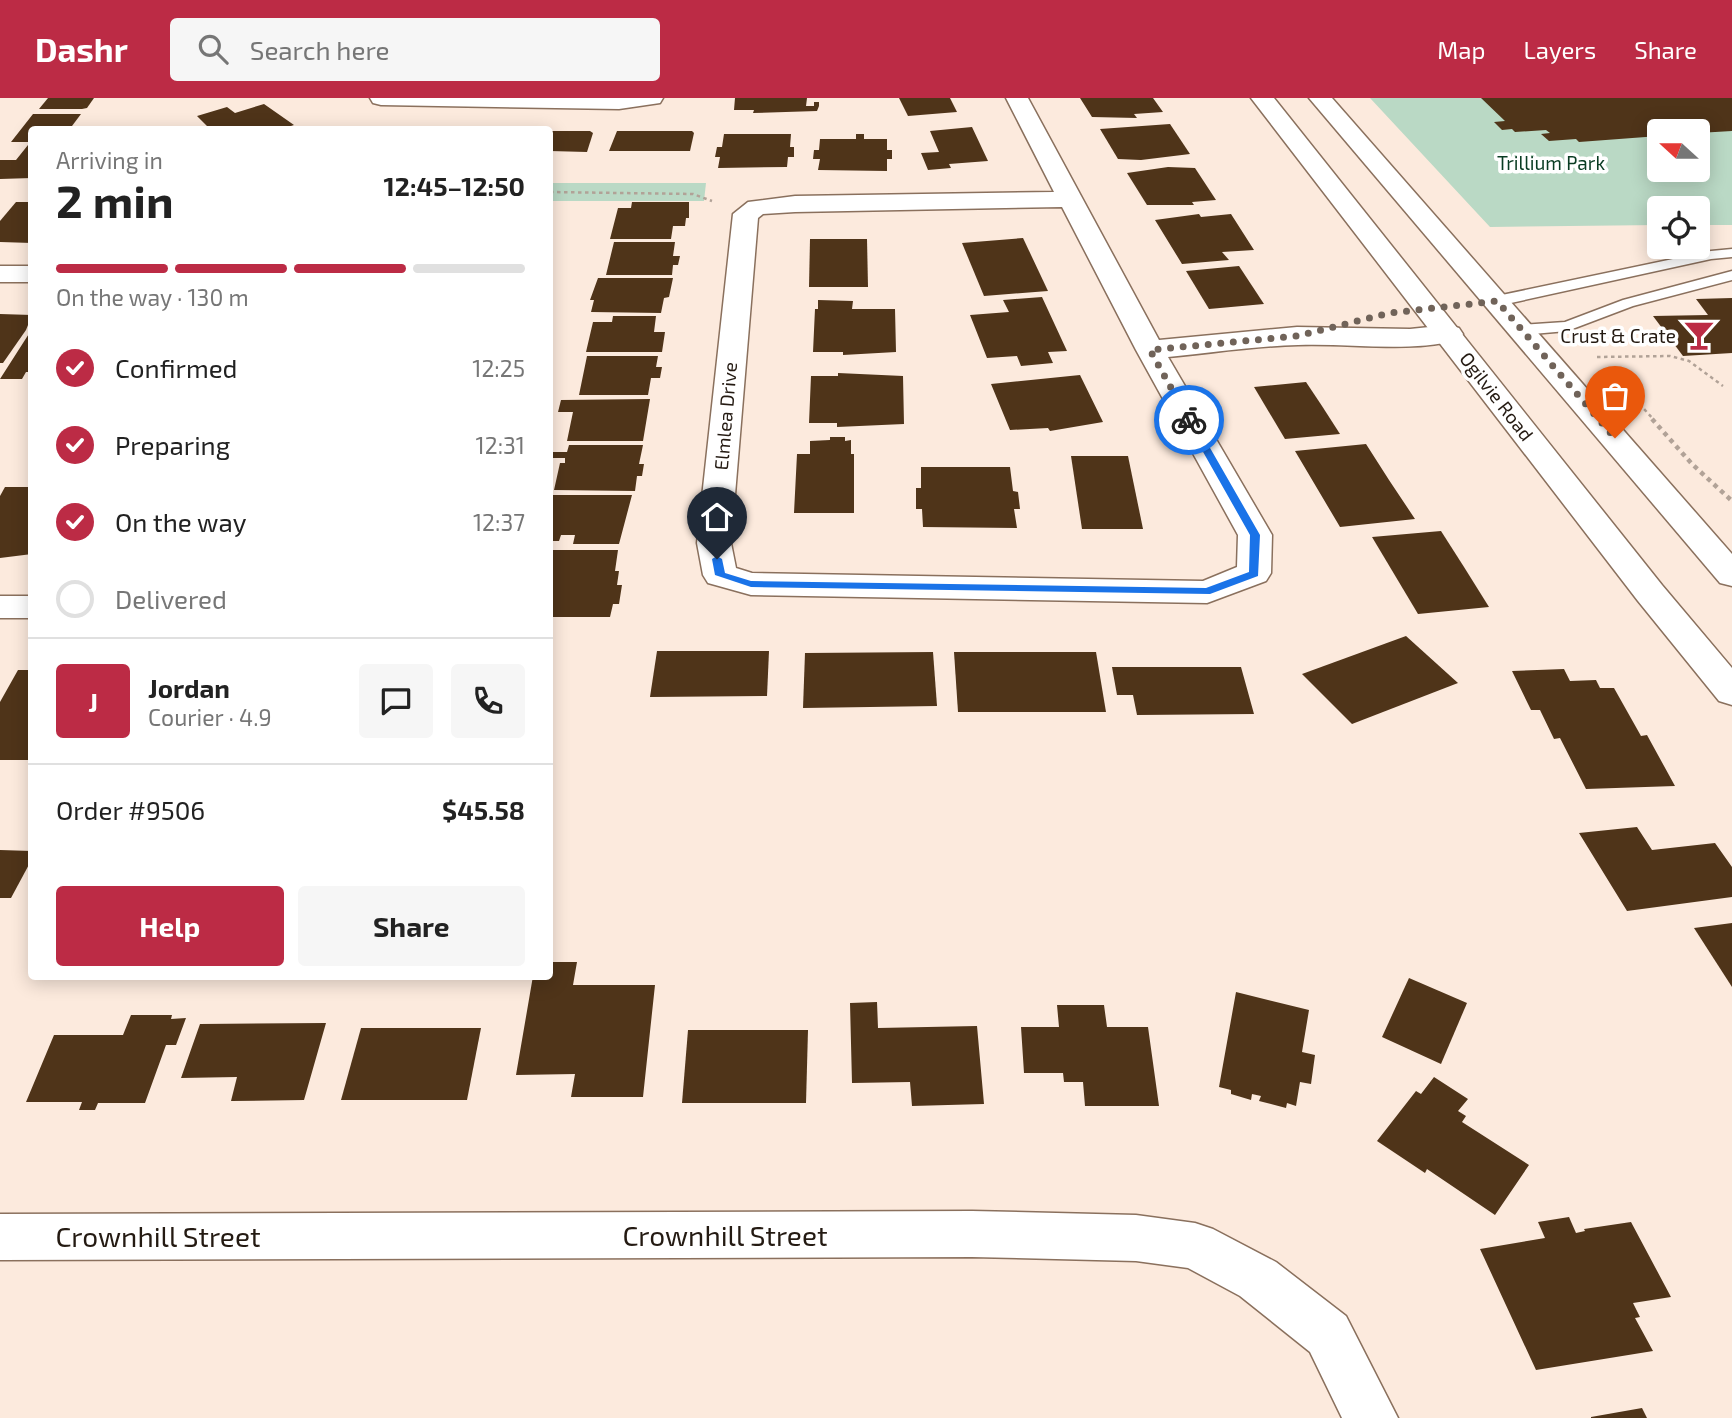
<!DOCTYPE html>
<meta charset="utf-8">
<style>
:root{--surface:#fff;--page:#f6f6f6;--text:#222;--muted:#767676;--line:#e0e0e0;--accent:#bc2b45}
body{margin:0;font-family:"Exo 2",sans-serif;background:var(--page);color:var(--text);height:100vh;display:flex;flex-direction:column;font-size:26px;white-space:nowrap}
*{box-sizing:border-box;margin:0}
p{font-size:23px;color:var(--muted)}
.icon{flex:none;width:38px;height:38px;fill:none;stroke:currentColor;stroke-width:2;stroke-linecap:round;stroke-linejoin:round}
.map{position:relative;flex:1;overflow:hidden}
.side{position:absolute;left:28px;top:28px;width:525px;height:854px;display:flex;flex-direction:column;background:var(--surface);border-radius:7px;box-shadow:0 4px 18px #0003}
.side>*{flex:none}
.needle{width:46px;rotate:291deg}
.tools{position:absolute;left:1647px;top:21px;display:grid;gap:14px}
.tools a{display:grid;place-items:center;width:63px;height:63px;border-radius:7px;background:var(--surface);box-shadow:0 4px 18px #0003;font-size:35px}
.pin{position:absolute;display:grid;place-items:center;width:60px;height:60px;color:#fff;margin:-72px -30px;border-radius:50% 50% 50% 0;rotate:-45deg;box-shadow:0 0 7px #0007}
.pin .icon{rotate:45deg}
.courier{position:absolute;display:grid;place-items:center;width:70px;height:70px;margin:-35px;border:5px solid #1a73e8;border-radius:50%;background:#fff;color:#222;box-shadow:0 2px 9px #0007}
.overview em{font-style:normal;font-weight:700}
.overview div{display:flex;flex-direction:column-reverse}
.overview{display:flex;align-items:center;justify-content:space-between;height:119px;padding:0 28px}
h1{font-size:46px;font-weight:700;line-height:52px}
.bar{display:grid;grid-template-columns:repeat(4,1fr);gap:10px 7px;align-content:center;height:84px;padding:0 28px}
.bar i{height:9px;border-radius:5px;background:var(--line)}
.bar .current{background:var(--accent)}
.bar p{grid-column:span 4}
.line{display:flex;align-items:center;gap:18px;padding:0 28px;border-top:2px solid var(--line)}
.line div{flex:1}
.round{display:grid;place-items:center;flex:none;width:74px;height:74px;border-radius:7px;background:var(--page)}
ol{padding:0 28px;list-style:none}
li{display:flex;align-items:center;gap:21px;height:77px}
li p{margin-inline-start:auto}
li .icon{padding:7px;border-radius:50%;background:var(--accent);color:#fff;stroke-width:4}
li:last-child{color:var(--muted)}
li i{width:38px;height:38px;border:4px solid var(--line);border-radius:50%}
.button{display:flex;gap:14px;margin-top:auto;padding:14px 28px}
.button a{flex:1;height:80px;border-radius:7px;background:var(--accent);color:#fff;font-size:28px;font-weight:700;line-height:80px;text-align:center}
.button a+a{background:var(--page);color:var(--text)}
header{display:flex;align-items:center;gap:42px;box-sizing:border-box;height:98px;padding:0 35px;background:var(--accent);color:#fff}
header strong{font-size:33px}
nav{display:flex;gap:38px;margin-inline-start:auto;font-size:24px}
.search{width:490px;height:63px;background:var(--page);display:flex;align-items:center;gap:18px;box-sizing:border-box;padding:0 24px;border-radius:7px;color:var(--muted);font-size:26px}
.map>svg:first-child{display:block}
.green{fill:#bad9c5;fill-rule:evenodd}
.building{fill:#4f3419}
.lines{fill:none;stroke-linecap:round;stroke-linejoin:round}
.lane-casing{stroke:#8a705d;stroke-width:3}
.street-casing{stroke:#8a705d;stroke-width:3}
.secondary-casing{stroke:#8a705d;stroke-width:3}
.path-far1{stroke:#b1a297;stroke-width:2.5;stroke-dasharray:3.5 3.5;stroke-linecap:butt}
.path{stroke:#b1a297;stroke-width:4.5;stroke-dasharray:4.5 4.5;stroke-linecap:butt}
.lane{fill:#fff;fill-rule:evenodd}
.street{fill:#fff;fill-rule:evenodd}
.secondary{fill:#fff;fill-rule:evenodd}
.route{fill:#1a73e8}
.done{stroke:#706359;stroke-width:7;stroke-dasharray:0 12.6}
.labels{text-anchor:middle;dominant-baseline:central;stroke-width:7;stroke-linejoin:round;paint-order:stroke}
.far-park-label{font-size:19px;fill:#093c22;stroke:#fff}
.far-poi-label{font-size:19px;fill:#241a12;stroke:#fff;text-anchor:end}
.far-street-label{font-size:19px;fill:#241a12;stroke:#fff}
.near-street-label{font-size:28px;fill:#241a12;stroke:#fff}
</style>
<header>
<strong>Dashr</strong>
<div class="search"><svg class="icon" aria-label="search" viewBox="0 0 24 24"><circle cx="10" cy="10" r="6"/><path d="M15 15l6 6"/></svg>Search here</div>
<nav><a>Map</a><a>Layers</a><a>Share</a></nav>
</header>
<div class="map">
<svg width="1732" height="1320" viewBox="0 0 1732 1320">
<rect width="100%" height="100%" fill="#fceadd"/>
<g class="green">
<path d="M1370 0H1732V127H1698V110H1659V127L1490 129ZM1659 33H1698V72H1659Z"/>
<path d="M550 85H706L704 103H550Z"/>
</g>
<g class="building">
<path d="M48 0H94L87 10 82 11H39Z"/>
<path d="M735 0H807L806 8H814V4H819V8L817 13 753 15 754 12H734Z"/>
<path d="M899 0H950L957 14 908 18Z"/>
<path d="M1080 0H1153L1163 14 1134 16 1137 20 1092 19Z"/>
<path d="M1481 0H1732V33L1698 35 1659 33V38L1579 44 1576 41 1549 43 1541 36 1550 35 1546 32 1515 34 1512 31 1502 32 1494 24 1505 23Z"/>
<path d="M264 6 294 27 279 32H211L197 18 227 9 235 15Z"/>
<path d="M33 16H81L69 32H32V44H11Z"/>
<path d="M1170 26 1190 56 1141 62 1118 61 1100 31Z"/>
<path d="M972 29 988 63 949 66 951 70 928 72 921 55 939 54 930 33Z"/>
<path d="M550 33H590L593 35 587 54 550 53Z"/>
<path d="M617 33H692L694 35 690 53H609Z"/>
<path d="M724 36H791L790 49H794V59H788L787 69 718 70 720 59H715L717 49H722Z"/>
<path d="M856 36H864V41H887V52H892V61H887V73L818 72 820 61H813L814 52H819L820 41H856Z"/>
<path d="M28 47H32V80L0 81V62H16Z"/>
<path d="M1168 69 1195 70 1216 102 1192 104 1194 107H1147L1127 75Z"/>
<path d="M16 104H32V145L0 144V123Z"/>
<path d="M632 104H689V120H686L685 128H673L671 141H610L618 110H631Z"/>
<path d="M1199 116 1201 119 1231 116 1254 152 1222 154 1229 162 1182 166 1155 122Z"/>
<path d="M1023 140 1048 193 984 198 962 145Z"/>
<path d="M810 141H867L868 189H809Z"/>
<path d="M614 144H675L673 158H680L678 167H673L672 177H606Z"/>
<path d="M1239 168 1264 206 1209 211 1186 173Z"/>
<path d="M598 180H673L669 199 664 200 661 215 591 214 594 202H590Z"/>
<path d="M1042 199 1067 253 1048 254 1053 265 1021 268 1017 258 987 260 970 217 1009 214 1003 202Z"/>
<path d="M1732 200V255L1683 258 1653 218 1708 217 1696 201Z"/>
<path d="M818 202 853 203 852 211H895L896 254 843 257V254H813L815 211H818Z"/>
<path d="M0 216 32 217 26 232 3 265H0Z"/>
<path d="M613 218H656L654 234H665L662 254H586L593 224H612Z"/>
<path d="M32 231V274H26L22 281H0Z"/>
<path d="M587 258H658L656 269H662L660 280H651L648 297H579Z"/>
<path d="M838 275 903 278 904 326 837 329V325H809L811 278H838Z"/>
<path d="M1080 277 1103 324 1050 333 1048 330 1010 332 991 286Z"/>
<path d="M1306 284 1322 308 1340 336 1285 341 1254 289Z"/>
<path d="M650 301 643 343H567L573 314H558L561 302Z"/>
<path d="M830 339H845V343L851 342V356H854V415H794L797 356H810V343L830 342Z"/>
<path d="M1366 346 1389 382 1415 421 1340 429 1295 353Z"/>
<path d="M569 347H643L639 366H644L642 378H637L635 393 554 392 560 365H565V360H550V354H567Z"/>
<path d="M1071 358H1128L1143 431H1082Z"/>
<path d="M921 369H1010L1013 393 1018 394 1020 411H1014L1017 430 923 429 922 411H916V390H921Z"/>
<path d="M5 389H32V456L0 460V398Z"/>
<path d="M553 397H632L619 446H573L575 437H561L559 443H550V412Z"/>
<path d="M1441 433 1464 469 1489 509 1418 516 1372 439Z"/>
<path d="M550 452H618L615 473H619L617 487H622L619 506H613L610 519H550Z"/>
<path d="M1406 538 1458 585 1352 626 1302 576Z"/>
<path d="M657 553H769L767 598 650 599Z"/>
<path d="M933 554 937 608 803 610 805 555Z"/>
<path d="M954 554H1096L1106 614H958Z"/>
<path d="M1112 569H1241L1254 616 1137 617 1133 597H1117Z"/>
<path d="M1564 571 1570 583 1596 582 1600 590H1614L1641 638 1647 637 1675 688 1586 691 1560 640 1554 641 1540 612H1531L1512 573Z"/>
<path d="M18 572H32V662H0V604Z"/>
<path d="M1637 729 1652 752 1715 745 1732 769V799L1627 813 1579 735Z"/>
<path d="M0 752 32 753V761L11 800H0Z"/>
<path d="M1732 825V889L1694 830Z"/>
<path d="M550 864H577L573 887H655L643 999H571L575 976 516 977 533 878H550Z"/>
<path d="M1409 880 1467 905 1441 966 1382 939Z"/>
<path d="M1236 894 1309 912 1302 954 1315 957 1311 986 1300 984 1296 1008 1287 1005 1286 1010 1259 1003 1261 998 1252 996 1251 1002 1231 996V992L1219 989Z"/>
<path d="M877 904 878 930 977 928 984 1006 912 1008 910 984 852 985 850 905Z"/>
<path d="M1057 907H1104L1107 929H1148L1159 1008H1085L1083 984H1064L1063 975H1024L1021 929H1059Z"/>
<path d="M131 917H172L171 921 186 920 176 947H166L145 1005H98L95 1012H79L82 1004H26L54 937H123Z"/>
<path d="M326 925 304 1002 231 1003 237 979 181 980 200 926Z"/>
<path d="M361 930H481L467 1002H341Z"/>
<path d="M688 932H808L806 1005H682Z"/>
<path d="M1434 979 1468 1001 1458 1013 1466 1018 1462 1024 1529 1067 1495 1117 1427 1071 1425 1075 1377 1043 1416 993 1421 996Z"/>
<path d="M1569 1119 1576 1135 1585 1133 1584 1131 1631 1124 1671 1199 1633 1205 1640 1219 1635 1220 1653 1253 1536 1272 1480 1151 1545 1140 1538 1124Z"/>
<path d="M1642 1310 1647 1320H1591V1319Z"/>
</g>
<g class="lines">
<defs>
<g id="lane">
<path d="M1732 151V159L1711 161 1497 208 1489 203 1497 198 1711 153Z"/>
<path d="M1732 173V182L1633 208 1567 233 1520 237 1512 232 1520 227 1565 224 1623 202Z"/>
</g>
<g id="street">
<path d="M370 0H663L660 5 619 11 381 7 373 5Z"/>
<path d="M1006 0H1028L1159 242 1297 229 1410 231 1449 227 1459 230 1463 236 1459 242C1406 255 1351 245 1298 247 1255 248 1211 255 1168 259L1272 437 1271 475 1266 483 1207 505 751 497 708 485 703 477 697 445 733 116 748 104 795 98 1054 94ZM1062 109 1136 252 1238 437 1237 469 1203 483 752 475 736 470 731 445 758 120 763 116 795 114Z"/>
<rect x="0" y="168" width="32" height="16"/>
<rect x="0" y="498" width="32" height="22"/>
<path d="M972 1113 1136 1117 1195 1125 1213 1131 1276 1164 1346 1218 1398 1320H1342L1310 1254 1240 1198 1188 1170 1136 1163 972 1159 0 1162V1116Z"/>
</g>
<g id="secondary">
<path d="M1251 0H1274L1662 487 1732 570V607L1719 603 1638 503Z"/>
<path d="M1309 0H1332L1732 456V488L1720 485Z"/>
</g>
</defs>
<use href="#lane" class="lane-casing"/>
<use href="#street" class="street-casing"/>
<use href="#secondary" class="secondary-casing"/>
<g class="path-far1">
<path d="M550 94 693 96 712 103"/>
<path d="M1597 259 1670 258 1689 263 1723 288"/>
<path d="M1616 280 1654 322"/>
</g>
<path class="path" d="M1652 321 1692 366 1732 403"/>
<use href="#lane" class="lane"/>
<use href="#street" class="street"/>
<use href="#secondary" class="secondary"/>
</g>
<path class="route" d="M1189 320 1194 322 1260 437 1258 478 1210 496 751 489 715 477 712 461 717 458 722 461 725 475 751 483 1206 490 1249 474 1250 437 1185 322Z"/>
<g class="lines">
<path class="done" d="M1189 322 1150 252 1297 238 1390 215 1497 203 1615 340"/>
</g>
<defs>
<symbol id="bar-bare" viewBox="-9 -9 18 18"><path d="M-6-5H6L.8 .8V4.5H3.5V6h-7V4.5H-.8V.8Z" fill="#bc2b45" stroke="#fff" stroke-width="2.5" paint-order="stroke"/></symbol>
</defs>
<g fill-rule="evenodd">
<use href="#bar-bare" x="1677" y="215" width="44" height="44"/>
</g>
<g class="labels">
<g class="far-park-label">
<text x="1551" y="64">Trillium Park</text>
</g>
<g class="far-poi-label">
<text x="1676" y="237">Crust &amp; Crate</text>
</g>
<g class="far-street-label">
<text transform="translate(1497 298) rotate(52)">Ogilvie Road</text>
<text transform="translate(725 318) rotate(-85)">Elmlea Drive</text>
</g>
<g class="near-street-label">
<text x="725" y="1137">Crownhill Street</text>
<text x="158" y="1138">Crownhill Street</text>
</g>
</g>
</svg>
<div class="tools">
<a><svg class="needle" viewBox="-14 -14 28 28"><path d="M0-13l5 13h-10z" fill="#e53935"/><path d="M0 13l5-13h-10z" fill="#767676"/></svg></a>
<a><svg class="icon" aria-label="locate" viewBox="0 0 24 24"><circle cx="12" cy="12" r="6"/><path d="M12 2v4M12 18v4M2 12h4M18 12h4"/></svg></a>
</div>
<div class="pin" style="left:1615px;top:340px;background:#ea580c"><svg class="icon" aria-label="bag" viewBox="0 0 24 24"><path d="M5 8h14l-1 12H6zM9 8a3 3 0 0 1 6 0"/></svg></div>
<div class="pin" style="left:717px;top:461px;background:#1f2937"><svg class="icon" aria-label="home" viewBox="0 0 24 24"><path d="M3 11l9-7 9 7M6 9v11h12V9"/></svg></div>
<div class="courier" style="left:1189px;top:322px"><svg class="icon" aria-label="bike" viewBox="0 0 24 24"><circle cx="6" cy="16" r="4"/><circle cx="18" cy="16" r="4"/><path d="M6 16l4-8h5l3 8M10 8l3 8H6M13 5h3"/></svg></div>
<section class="side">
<div class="overview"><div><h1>2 min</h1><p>Arriving in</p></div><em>12:45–12:50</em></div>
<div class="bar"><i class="current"></i><i class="current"></i><i class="current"></i><i></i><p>On the way · 130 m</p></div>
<ol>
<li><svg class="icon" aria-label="check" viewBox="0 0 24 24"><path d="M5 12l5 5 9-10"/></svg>Confirmed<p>12:25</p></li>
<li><svg class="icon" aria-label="check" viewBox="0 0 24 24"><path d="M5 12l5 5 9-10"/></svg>Preparing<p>12:31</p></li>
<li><svg class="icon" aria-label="check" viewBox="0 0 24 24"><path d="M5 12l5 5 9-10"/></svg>On the way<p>12:37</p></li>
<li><i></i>Delivered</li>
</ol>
<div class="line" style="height:126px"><b class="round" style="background:var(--accent);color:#fff">J</b><div><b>Jordan</b><p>Courier · 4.9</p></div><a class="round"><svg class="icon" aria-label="chat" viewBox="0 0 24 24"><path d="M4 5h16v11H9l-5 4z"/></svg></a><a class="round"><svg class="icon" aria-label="phone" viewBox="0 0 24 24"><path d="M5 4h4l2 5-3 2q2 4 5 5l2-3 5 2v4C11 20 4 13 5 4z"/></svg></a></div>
<div class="line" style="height:91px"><div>Order #9506</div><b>$45.58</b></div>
<div class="button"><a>Help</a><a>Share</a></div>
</section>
</div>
